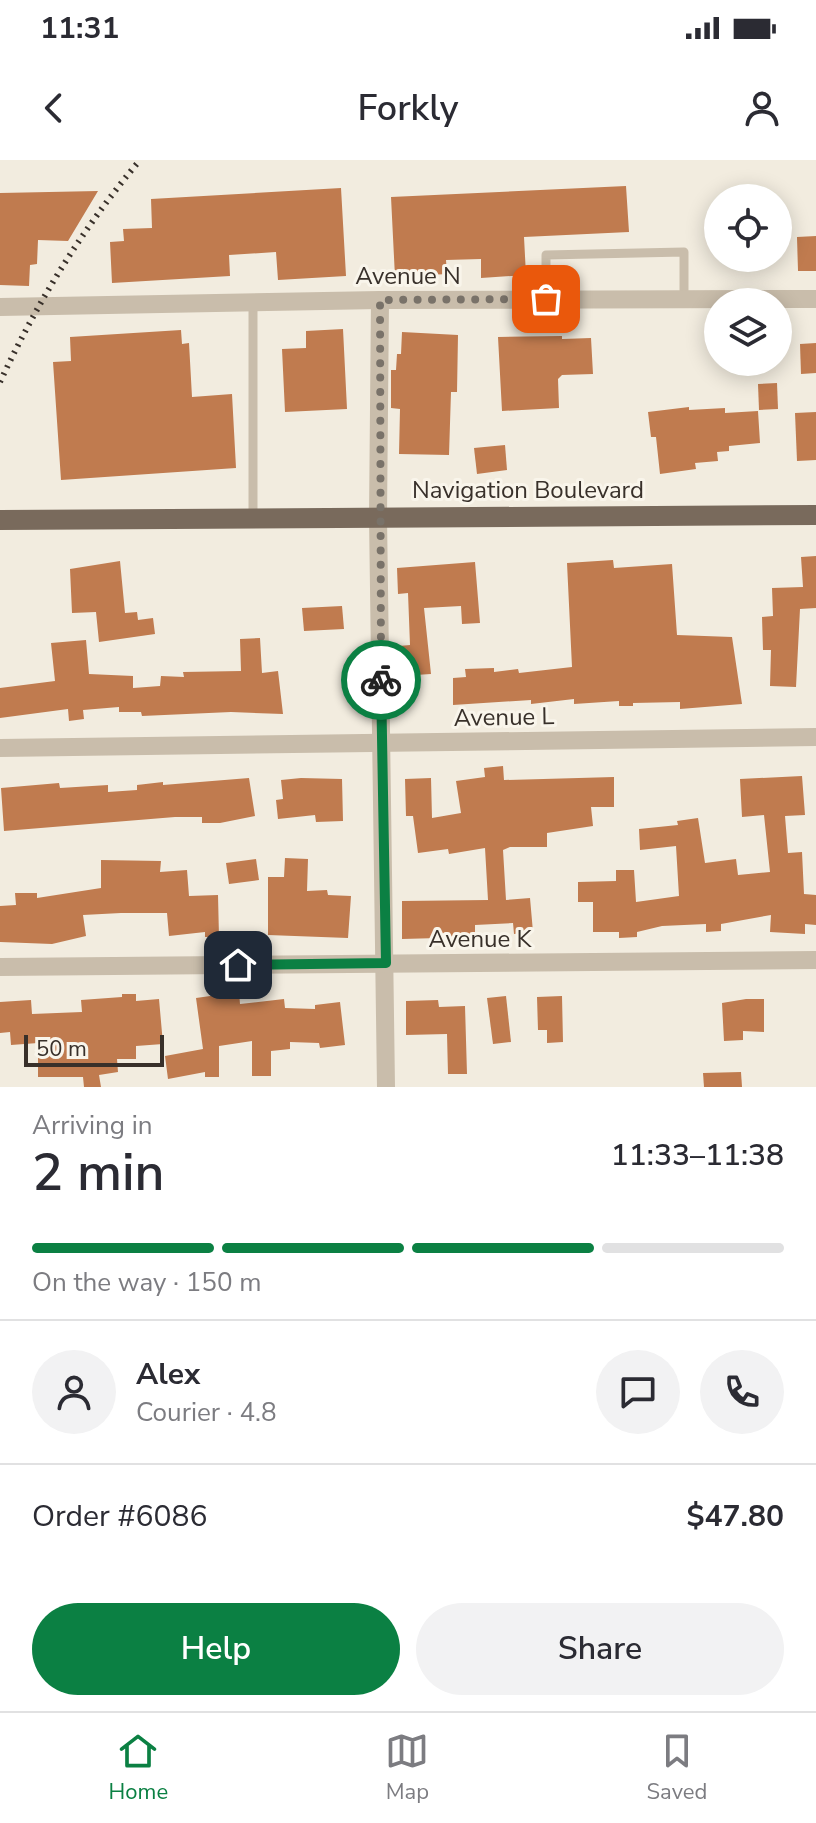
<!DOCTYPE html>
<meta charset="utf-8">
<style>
:root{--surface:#fff;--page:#f2f2f3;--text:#2b2b33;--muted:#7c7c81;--line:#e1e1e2;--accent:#0b8043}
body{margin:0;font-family:"Nunito Sans",sans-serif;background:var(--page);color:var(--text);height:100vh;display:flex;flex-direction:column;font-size:30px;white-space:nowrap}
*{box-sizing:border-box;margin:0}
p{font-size:26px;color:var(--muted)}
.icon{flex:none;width:44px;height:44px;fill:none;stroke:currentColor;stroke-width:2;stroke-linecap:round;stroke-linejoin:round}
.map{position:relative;height:927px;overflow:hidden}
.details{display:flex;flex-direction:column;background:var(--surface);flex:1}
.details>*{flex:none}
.fabs{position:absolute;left:704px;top:24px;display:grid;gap:16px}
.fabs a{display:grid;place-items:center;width:88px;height:88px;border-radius:50%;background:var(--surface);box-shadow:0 4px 20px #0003;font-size:40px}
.scale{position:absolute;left:24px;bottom:20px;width:140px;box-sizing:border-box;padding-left:8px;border:4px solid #38302a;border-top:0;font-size:22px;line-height:28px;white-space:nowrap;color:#38302a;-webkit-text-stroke:6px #f9f5eb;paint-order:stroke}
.pin{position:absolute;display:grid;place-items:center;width:68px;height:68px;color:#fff;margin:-34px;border-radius:16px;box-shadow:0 4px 12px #0006}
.courier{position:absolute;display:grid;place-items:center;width:80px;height:80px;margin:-40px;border:6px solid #0b8043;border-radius:50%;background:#fff;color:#222;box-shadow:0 2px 10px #0007}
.overview em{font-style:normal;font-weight:600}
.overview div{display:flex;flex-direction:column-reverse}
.overview{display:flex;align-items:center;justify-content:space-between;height:136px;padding:0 32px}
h1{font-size:52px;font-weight:600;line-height:60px}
.bar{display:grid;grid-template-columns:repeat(4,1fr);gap:12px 8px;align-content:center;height:96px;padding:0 32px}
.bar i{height:10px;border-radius:6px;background:var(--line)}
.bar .on{background:var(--accent)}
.bar p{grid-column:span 4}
.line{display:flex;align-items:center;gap:20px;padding:0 32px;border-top:2px solid var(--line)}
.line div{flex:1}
.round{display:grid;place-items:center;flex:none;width:84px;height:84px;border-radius:42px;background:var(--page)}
.primary-button{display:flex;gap:16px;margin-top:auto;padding:16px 32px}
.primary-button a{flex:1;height:92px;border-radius:48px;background:var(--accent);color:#fff;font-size:32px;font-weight:600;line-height:92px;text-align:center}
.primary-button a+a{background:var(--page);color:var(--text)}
.status{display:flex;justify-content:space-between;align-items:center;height:56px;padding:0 40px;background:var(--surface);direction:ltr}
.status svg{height:22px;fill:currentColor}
header{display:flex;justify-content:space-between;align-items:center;height:104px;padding:0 32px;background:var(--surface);font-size:36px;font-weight:600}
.tabs{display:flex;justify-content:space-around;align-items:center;height:112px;border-top:2px solid var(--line);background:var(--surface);font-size:22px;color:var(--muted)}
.tabs a{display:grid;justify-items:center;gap:4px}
.tabs .on{color:var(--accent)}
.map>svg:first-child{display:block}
.building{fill:#c07b4f}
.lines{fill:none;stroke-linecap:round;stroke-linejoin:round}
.service{stroke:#c9bdab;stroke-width:9}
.minor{stroke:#c9bdab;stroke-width:18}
.primary{stroke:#796a5c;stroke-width:20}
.rail{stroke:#38302a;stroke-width:6;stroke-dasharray:2 6;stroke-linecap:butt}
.done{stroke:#797269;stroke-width:8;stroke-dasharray:0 14.4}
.route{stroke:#0b8043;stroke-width:10}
.labels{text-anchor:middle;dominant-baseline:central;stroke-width:6;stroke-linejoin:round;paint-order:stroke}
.street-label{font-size:24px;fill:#38302a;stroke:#f9f5eb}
</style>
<div class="status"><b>11:31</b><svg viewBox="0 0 49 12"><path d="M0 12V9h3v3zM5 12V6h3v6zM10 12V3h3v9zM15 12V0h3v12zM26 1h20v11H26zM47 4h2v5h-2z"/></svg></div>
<header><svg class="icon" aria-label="back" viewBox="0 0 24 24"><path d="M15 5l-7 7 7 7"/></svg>Forkly<svg class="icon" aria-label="person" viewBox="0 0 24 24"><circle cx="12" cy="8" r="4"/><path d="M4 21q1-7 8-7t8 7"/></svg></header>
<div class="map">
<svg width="816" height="927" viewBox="0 0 816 927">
<rect width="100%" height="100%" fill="#f2ecdf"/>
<g class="building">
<path d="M626 26 629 72 524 77 526 115 481 118V99L446 100 447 114 395 117 391 37Z"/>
<path d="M341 28 346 116 278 120 276 92 229 95 230 116 112 123 110 82 124 81 123 69 152 68 151 39Z"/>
<path d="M98 31 68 81 38 80 37 104 30 105 29 126 0 125V33Z"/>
<path d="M816 76V111H798L797 77Z"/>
<path d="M343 169 347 249 285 252 282 189 306 188V171Z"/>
<path d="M181 170 182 184 189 183 192 237 232 234 236 308 61 320 53 202 71 201 70 177Z"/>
<path d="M402 172 458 175 457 232H451L449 295 399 294 400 249 391 248V210H396L397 194H401Z"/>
<path d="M562 176V179L591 178 593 214 562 215 558 219 559 248 502 251 498 177Z"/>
<path d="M816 183V213L801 214 800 184Z"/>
<path d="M777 223 778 249 759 250 758 224Z"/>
<path d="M689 247V250L725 248V253L758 251 760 283 729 286V291L717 292 718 301 695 303 696 309 660 314 656 277H651L648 252Z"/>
<path d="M816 252V300L797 301 795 253Z"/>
<path d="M505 285 507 310 477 314 474 288Z"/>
<path d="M816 396V448L800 449 796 527 770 526 771 490H763L762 457 773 456 772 428 803 427 801 397Z"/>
<path d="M613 400 614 408 672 404 677 475 732 477 742 544 680 549V542L633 543V546H619V541L574 544V539L531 544V540L453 545V518L466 517 465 509 494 508V512L518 509 519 513 572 507 567 403Z"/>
<path d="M120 401 125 453 137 452 138 460 153 458 155 474 99 482 96 452 72 453 70 409Z"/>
<path d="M475 402 480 463 462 464 461 446 424 448 431 514 400 516 399 486 410 485 408 433 398 434 397 408Z"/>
<path d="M342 446 344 469 304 471 302 448Z"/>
<path d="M260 478 262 513 278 511 283 554 231 552 142 556 141 552H119V547L83 550 84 559 69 561 68 549 0 558V528L55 521 51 483 86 480 89 514 133 516V528L160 526 161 516 184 517 183 512 241 511 240 479Z"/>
<path d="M503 606 504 620 614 617V647H591L593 666 547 673V687H510L503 690 506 740 530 738 533 772 514 774 513 763 475 765V777L402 779V741L488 740 485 688 449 694 448 689 418 693 413 656H406L405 619 431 618 432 658 461 653 456 621 485 617 484 608Z"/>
<path d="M802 616 805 655 785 656 788 693 802 692 804 734 816 735V765L805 764V774L770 772 771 755 721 764V771L706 772V764L662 766 637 772V777L619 778V772H593V742H578V722L616 721V710H634L636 742 679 736 676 686 640 690 639 669 678 665 677 661 698 658 705 703 736 699 738 715 770 712 764 655 742 657 740 619Z"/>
<path d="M249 618 255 656 220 663H202V657H175L4 671 1 628 59 623 60 628 108 625V632L137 630V625L163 622V625Z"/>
<path d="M301 618 342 619 343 661 316 662 315 655 278 659 276 640 283 639 281 620Z"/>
<path d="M285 698 308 699 307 731 327 730 328 735 351 736 348 778 268 775V717H284Z"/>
<path d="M256 699 259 720 229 724 226 703Z"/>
<path d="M101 700 161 701 160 712 187 710 189 736 218 735 219 777H205V772L169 776 167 753H121L83 755 86 776 52 784 0 782V746L16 745 15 733H37V738L101 728Z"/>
<path d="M239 832 240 844 284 839 285 848 315 849V845L340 842 345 885 320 888 319 883 290 882V889L271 891V916H252V881L219 886V917H205V912L168 919 165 896 203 889 196 838Z"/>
<path d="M122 834H136V841L159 839 163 884 136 886V899H117L118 912 99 915 101 927H84L83 917H38V883L11 885 10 872 0 873V842L31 840 32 854 82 852 81 840 122 837Z"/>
<path d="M506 836 511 882 493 884 487 838Z"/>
<path d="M562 836 563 882 547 883V870H538L537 837Z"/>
<path d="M746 839H764V872L743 871V880L724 881 722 843Z"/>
<path d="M438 840 439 847 465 846 467 914H448L447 874 406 875V841Z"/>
<path d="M741 912 742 927H704L703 913Z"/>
</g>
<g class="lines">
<g class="service">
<path d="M546 139V95L684 92V139"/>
<path d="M253 143V358"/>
</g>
<g class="minor">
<path d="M380 140 378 357 386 927"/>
<path d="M0 147 380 140 816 139"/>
<path d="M0 588 816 577"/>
<path d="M0 807 816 800"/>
</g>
<path class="primary" d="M0 360 816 355"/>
<path class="rail" d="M0 222C38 141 82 69 140 0"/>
</g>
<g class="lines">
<path class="done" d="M381 520 380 140 546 139"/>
<path class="route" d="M238 805 386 803 381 520"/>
</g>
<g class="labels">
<g class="street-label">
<text x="408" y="116">Avenue N</text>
<text x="528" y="330">Navigation Boulevard</text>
<text transform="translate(504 557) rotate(-1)">Avenue L</text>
<text x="480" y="779">Avenue K</text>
</g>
</g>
</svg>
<div class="fabs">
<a><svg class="icon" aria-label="locate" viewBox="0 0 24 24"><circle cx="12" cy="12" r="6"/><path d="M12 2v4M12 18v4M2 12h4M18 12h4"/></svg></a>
<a><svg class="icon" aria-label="layers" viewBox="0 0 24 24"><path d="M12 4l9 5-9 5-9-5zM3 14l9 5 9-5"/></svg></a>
</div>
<div class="scale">50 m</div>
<div class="pin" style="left:546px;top:139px;background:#ea580c"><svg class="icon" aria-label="bag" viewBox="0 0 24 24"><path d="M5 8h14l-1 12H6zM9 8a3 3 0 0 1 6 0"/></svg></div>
<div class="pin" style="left:238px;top:805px;background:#1f2937"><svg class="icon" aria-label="home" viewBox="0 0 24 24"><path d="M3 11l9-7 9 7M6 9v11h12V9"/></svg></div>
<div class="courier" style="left:381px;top:520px"><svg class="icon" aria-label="bike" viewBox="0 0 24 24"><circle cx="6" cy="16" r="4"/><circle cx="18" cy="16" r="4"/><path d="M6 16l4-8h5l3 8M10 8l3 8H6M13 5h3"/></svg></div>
</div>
<section class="details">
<div class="overview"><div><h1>2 min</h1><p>Arriving in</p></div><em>11:33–11:38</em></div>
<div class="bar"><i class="on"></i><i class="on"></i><i class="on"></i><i></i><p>On the way · 150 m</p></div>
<div class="line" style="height:144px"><a class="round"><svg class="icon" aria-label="person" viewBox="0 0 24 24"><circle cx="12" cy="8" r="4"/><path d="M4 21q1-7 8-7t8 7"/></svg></a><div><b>Alex</b><p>Courier · 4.8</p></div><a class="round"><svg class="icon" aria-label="chat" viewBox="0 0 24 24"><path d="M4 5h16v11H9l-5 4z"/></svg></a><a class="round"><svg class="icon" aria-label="phone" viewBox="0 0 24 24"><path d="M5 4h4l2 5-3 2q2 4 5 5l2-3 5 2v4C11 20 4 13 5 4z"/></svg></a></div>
<div class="line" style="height:104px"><div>Order #6086</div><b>$47.80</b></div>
<div class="primary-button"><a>Help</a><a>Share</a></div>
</section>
<nav class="tabs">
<a class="on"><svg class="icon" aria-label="home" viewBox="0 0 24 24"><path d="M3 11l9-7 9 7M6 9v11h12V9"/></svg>Home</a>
<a><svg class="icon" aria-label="map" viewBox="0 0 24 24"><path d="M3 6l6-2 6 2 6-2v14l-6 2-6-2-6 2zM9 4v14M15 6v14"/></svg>Map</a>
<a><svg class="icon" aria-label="saved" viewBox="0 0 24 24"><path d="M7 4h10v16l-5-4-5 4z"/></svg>Saved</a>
</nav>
